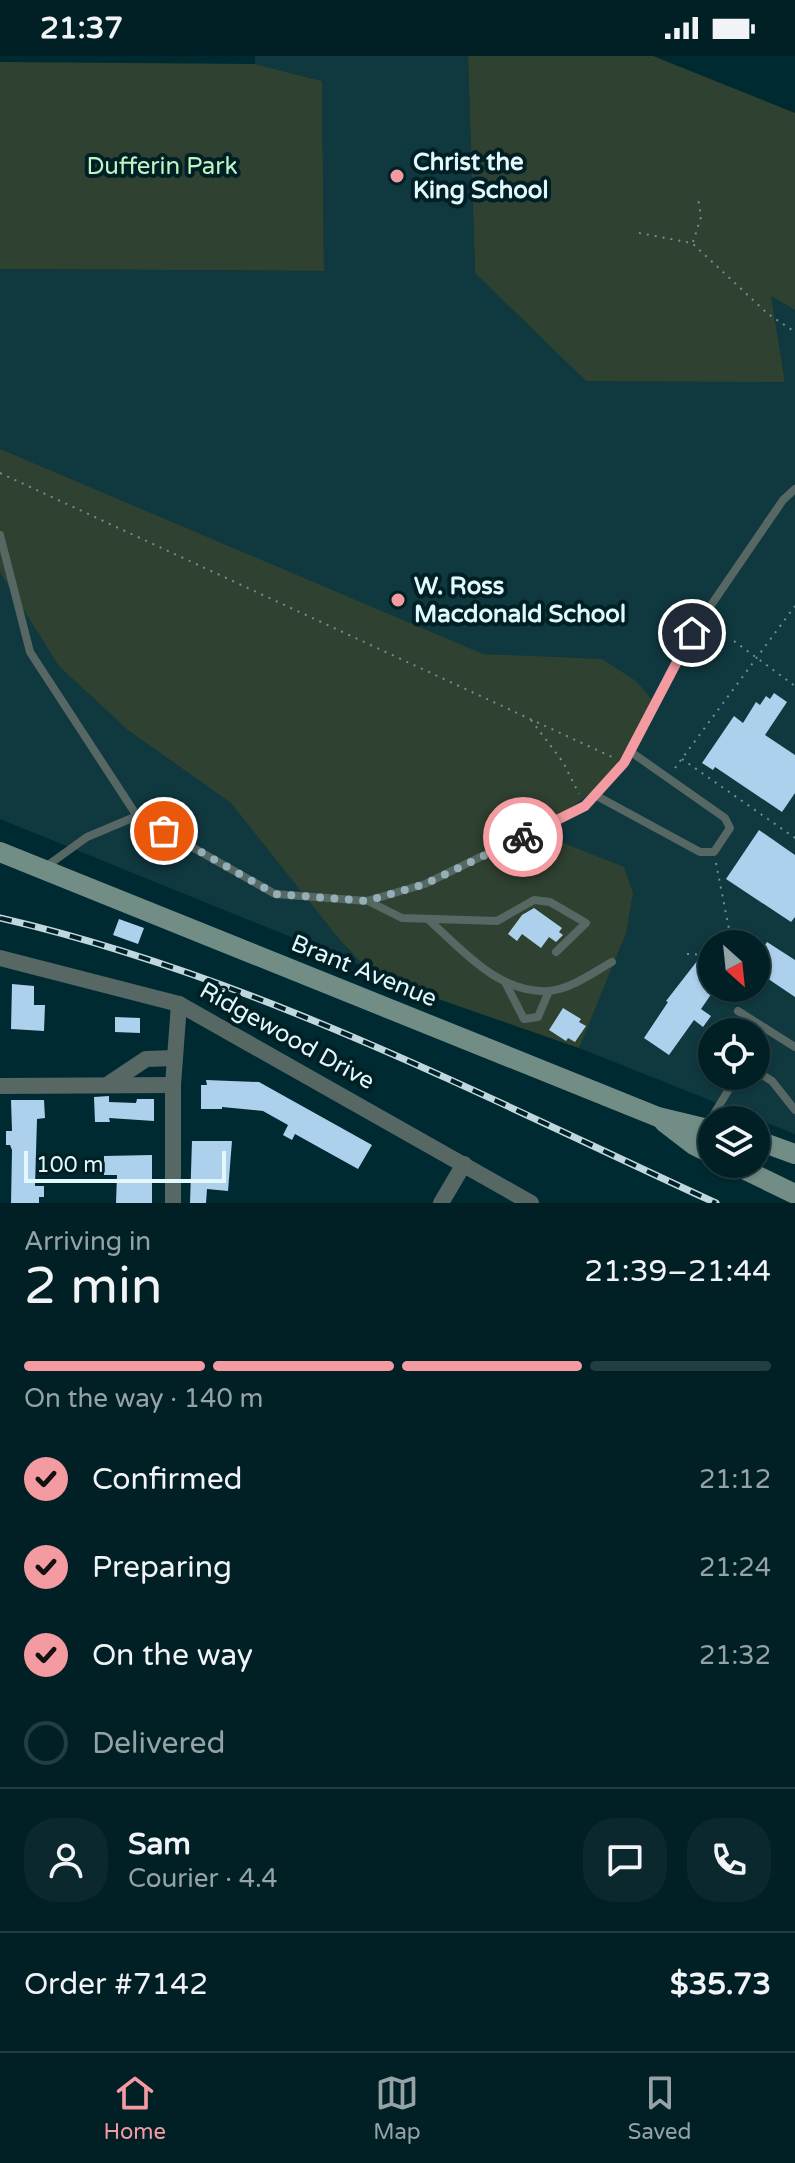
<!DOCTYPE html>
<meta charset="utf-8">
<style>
:root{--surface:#002025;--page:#0a282d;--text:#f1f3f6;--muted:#95a3a7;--line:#223e42;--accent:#f49aa1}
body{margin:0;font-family:"Varela Round",sans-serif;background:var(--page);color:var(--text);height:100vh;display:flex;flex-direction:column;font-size:30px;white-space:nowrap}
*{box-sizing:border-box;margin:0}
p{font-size:26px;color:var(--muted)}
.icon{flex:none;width:44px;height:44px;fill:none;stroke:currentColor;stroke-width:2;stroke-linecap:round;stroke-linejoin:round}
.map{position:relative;height:1147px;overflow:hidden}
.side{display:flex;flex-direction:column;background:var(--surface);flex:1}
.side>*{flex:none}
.needle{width:52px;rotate:153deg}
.controls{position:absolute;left:698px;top:874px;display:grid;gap:16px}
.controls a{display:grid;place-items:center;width:72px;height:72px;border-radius:50%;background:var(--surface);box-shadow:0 2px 6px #0004,0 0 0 2px var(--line);font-size:40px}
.scale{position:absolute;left:24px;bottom:20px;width:202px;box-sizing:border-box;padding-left:8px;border:4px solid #e3f8fd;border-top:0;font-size:22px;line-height:28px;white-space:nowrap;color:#e3f8fd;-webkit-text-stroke:6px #012025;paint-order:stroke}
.pin{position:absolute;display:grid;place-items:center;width:68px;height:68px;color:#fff;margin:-34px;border:4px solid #fff;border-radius:50%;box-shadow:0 2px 8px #0007}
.courier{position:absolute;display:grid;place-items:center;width:80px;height:80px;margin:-40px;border:6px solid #f49aa1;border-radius:50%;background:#fff;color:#222;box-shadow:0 2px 10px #0007}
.overview em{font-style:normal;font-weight:600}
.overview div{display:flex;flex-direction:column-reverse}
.overview{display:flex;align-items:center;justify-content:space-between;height:136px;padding:0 24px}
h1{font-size:52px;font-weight:600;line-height:60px}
.bar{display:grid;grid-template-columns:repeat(4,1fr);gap:12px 8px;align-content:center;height:96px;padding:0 24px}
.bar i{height:10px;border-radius:6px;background:var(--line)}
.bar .active{background:var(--accent)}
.bar p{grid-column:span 4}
.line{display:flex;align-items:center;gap:20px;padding:0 24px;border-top:2px solid var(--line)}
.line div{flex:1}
.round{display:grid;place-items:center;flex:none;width:84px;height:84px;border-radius:32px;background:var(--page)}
ol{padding:0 24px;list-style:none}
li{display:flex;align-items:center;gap:24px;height:88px}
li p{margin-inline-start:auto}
li .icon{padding:8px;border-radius:50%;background:var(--accent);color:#111;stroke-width:4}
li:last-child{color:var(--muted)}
li i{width:44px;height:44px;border:4px solid var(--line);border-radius:50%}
.status{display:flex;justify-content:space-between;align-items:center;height:56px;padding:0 40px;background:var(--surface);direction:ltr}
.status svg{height:22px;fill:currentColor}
.dock{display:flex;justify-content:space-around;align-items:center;height:112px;border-top:2px solid var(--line);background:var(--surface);font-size:22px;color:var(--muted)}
.dock a{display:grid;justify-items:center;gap:4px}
.dock .active{color:var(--accent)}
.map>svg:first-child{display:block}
.built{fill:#10383f;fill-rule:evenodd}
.green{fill:#2f4130}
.building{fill:#add0ed}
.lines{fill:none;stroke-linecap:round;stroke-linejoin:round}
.path{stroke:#6f8f95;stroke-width:2;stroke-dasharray:2 6;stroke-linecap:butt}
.lane{stroke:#576763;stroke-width:8}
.street{stroke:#576763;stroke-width:16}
.secondary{stroke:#728d86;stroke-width:20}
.rail-casing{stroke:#bfd8dd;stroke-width:7}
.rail{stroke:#012025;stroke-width:4;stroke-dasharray:12;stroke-linecap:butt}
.done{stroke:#94b0b6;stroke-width:8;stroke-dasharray:0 14.4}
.route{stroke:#f49aa1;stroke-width:10}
.poi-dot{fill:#f49aa1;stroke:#012025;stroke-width:3}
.labels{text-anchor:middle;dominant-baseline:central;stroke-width:8;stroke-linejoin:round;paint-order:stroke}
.poi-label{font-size:24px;font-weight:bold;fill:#e3f8fd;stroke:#012025;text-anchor:start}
.park-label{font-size:24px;fill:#c0f4c2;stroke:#012025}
.street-label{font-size:24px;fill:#e3f8fd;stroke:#012025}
</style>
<div class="status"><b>21:37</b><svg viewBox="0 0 49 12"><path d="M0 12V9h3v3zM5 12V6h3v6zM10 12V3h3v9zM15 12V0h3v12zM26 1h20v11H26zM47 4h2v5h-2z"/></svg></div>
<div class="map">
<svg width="795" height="1147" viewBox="0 0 795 1147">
<rect width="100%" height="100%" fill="#002a31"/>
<path class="built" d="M255 0H468L475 217 785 325 770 239 795 254V1078L579 992 473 955 0 763V213L324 215 322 25 255 8ZM712 888H756V932H712ZM712 976H756V1020H712Z"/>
<g class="green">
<path d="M468 0H653L795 57V254L771 240 785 326 586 325 475 217Z"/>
<path d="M0 6 255 8 322 25 324 215 0 213Z"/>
<path d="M0 393 483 598 602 603 636 625 653 645 638 685 606 726 542 772 548 781 624 811 633 837 626 877 579 992 375 921 340 884 231 747 128 674 59 610 0 516Z"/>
</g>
<g class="building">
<path d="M774 637 787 646 765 679 795 699V737L782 756 715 711 713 714 702 707 734 660 743 667 756 646 760 649 766 640 770 643Z"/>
<path d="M759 774 795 799V861L791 866 726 823Z"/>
<path d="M534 852 562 872 559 876 563 879 556 886 549 881 541 892 522 878 517 885 508 878 522 859Z"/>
<path d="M119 863 144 872 138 888 113 879Z"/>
<path d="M767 886 795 904V941L761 918 756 920V903Z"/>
<path d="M701 900 712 908V937L701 953 711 960 703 971 694 964 669 999 644 982 668 946 666 945Z"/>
<path d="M12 928 34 930V949H45L44 975 11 973Z"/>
<path d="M563 952 581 963 579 966 586 970 575 986 568 982 566 985 549 974Z"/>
<path d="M115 961 140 962V977L115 976Z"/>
<path d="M206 1024 259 1026 372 1089 358 1113 295 1078 292 1084 283 1079 288 1069 263 1055 222 1051V1053H201V1029H207Z"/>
<path d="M109 1040V1046L136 1047 137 1043H154V1065L109 1062 110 1066H95L94 1041Z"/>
<path d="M11 1044H44L45 1062 37 1063 35 1130H44V1141H39V1147H11L12 1094 10 1089H6V1075H12Z"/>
<path d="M192 1085H232L228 1135 207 1133 206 1147H190Z"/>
<path d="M152 1099V1147H116L117 1119H104V1100Z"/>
</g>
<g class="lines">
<g class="path">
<path d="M639 177 692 187 768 258 795 276"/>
<path d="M693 186 701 161 698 142"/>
<path d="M0 417 612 701"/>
<path d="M734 585 795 630"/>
<path d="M531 664 563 706 579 738"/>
<path d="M682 703 795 782"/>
<path d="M675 712 795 550"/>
<path d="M716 807 732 888"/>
<path d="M687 898 712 899"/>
</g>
<g class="lane">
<path d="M0 479 30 596 137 760 275 838 367 845 425 828 585 750 624 707 692 577 783 444 795 433"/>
<path d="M595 739 700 796H714L730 772 725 762 631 696"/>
<path d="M44 812 87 781 137 760"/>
<path d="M368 845 402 862 497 865 534 844 550 846 586 867 556 896"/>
<path d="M428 863C462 894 499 938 549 935 571 933 594 916 612 906"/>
<path d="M506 928 524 963 538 961 549 935"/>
<path d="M738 955 795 991"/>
<path d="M756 988 765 972"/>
<path d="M756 1015 772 1025 795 1054"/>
<path d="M706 1071 737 1020"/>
</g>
<g class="street">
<path d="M0 902 179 948 531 1147"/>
<path d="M110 1027 146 1003 175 1002"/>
<path d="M0 1030 173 1029"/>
<path d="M173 1147V1029L179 948"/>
<path d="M441 1147 464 1108"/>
</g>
<g class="secondary">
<path d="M0 796 658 1061 712 1074"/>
<path d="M664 1066 694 1089 712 1098"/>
<path d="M756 1084 795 1098"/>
<path d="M733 1108 795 1138"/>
</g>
<defs>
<path id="rail" d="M0 862C252 920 482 1040 716 1147"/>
</defs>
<use href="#rail" class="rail-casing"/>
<use href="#rail" class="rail"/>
</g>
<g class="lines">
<path class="done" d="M164 775 275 838 367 845 425 828 523 781"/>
<path class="route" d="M523 781 585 750 624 707 692 577"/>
</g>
<g class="poi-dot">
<circle cx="397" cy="120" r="8"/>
<circle cx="398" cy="544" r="8"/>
</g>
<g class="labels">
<g class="poi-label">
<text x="413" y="106">Christ the<tspan x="413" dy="28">King School</tspan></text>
<text x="414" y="530">W. Ross<tspan x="414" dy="28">Macdonald School</tspan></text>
</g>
<g class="park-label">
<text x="162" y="110">Dufferin Park</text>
</g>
<g class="street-label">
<text transform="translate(364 915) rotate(22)">Brant Avenue</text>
<text transform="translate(287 980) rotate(29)">Ridgewood Drive</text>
</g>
</g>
</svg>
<div class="controls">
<a><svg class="needle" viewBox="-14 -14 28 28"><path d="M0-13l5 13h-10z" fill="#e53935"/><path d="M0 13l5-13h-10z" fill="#95a3a7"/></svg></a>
<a><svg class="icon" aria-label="locate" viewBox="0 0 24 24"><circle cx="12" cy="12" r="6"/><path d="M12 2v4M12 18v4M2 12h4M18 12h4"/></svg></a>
<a><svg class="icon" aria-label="layers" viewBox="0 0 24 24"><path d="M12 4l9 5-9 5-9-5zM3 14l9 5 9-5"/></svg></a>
</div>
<div class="scale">100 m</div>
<div class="pin" style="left:164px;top:775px;background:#ea580c"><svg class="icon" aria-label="bag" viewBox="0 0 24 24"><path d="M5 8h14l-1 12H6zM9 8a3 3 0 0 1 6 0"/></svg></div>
<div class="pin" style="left:692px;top:577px;background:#1f2937"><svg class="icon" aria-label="home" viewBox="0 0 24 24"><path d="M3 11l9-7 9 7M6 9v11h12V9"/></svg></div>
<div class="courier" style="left:523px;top:781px"><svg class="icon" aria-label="bike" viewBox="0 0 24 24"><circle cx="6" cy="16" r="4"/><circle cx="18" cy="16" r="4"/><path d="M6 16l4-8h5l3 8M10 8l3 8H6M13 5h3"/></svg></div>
</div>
<section class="side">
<div class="overview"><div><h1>2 min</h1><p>Arriving in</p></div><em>21:39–21:44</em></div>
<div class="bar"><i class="active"></i><i class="active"></i><i class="active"></i><i></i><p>On the way · 140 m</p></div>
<ol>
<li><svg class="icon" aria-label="check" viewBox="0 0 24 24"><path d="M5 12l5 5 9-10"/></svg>Confirmed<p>21:12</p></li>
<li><svg class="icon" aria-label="check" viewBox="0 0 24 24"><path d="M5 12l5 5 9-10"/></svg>Preparing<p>21:24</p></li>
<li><svg class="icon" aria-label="check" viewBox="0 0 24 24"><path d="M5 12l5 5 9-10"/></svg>On the way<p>21:32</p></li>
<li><i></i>Delivered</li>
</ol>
<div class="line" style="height:144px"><a class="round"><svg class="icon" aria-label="person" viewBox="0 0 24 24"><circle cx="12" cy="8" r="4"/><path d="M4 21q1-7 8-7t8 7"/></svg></a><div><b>Sam</b><p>Courier · 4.4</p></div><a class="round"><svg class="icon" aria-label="chat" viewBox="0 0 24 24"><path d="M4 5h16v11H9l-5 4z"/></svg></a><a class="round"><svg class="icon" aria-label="phone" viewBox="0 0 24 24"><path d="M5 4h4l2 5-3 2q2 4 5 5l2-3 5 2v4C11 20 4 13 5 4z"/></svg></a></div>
<div class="line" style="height:104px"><div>Order #7142</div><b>$35.73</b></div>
</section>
<nav class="dock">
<a class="active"><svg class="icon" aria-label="home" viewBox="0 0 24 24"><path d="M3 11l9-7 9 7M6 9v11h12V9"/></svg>Home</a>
<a><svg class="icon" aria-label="map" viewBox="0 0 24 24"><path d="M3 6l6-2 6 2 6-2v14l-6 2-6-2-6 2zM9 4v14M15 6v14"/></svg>Map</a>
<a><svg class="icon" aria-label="saved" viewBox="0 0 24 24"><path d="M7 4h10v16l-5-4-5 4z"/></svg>Saved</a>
</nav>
